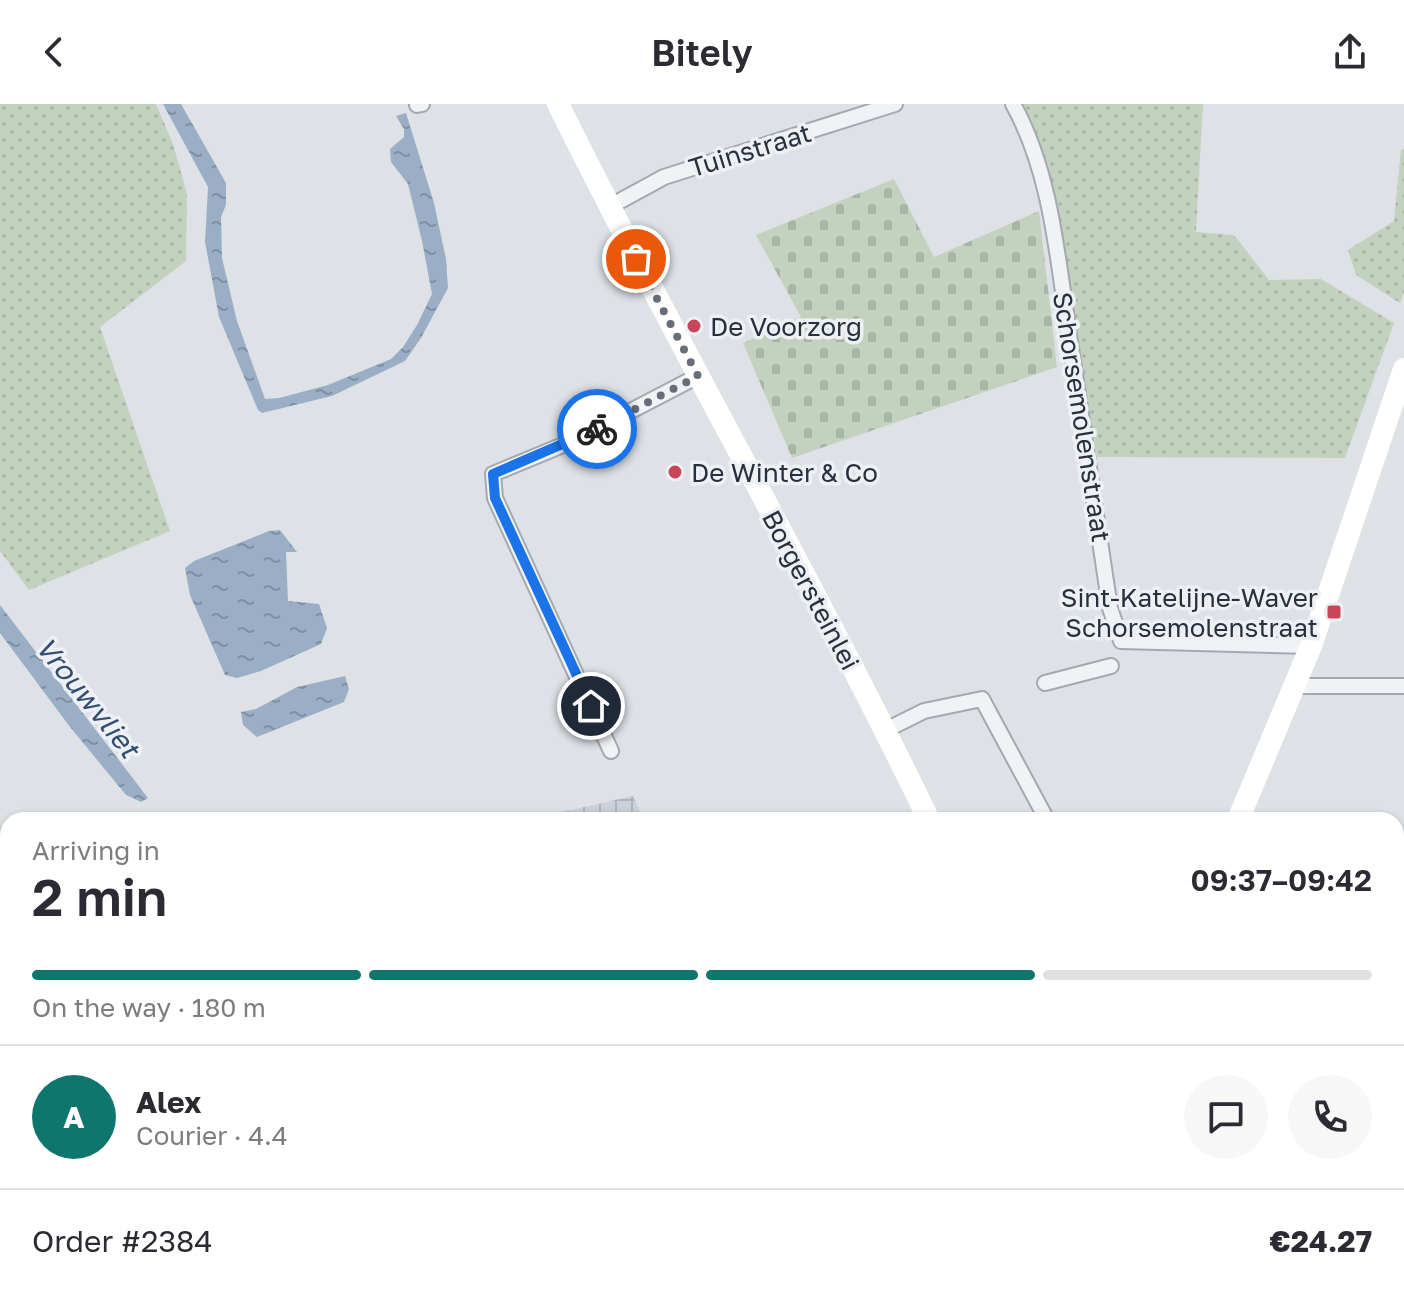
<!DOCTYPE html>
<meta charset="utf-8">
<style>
:root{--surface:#fff;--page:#f7f7f7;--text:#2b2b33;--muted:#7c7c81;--line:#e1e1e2;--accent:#0f766e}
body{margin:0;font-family:"Golos Text",sans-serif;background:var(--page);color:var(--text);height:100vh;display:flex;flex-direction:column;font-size:30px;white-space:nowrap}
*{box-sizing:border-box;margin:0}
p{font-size:26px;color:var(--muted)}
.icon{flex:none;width:44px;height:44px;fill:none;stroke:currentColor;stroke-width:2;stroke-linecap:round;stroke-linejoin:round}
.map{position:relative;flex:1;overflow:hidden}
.panel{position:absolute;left:0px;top:708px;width:1404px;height:498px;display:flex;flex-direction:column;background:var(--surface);border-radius:24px 24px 0 0;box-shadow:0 2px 6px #0004}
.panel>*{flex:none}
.pin{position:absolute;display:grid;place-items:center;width:68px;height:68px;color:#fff;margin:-34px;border:4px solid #fff;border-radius:50%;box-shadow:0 2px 8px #0007}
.courier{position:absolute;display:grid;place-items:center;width:80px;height:80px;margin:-40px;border:6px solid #1a73e8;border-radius:50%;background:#fff;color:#222;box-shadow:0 2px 10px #0007}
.head em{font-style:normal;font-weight:600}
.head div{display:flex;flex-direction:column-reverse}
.head{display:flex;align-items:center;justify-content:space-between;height:136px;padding:0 32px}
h1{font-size:52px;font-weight:600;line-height:60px}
.bar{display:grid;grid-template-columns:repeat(4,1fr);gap:12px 8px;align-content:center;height:96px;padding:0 32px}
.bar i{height:10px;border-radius:6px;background:var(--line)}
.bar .selected{background:var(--accent)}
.bar p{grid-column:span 4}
.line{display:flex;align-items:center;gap:20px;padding:0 32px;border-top:2px solid var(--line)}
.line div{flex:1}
.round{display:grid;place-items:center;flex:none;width:84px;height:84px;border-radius:42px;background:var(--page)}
header{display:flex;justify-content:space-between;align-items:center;height:104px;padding:0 32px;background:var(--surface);font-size:36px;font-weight:600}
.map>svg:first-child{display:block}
.industrial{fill:url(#industrial-grid)}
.grass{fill:url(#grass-dots)}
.cemetery{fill:url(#cemetery-stones)}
.water{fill:url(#water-ripples)}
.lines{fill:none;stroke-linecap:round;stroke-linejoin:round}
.street-casing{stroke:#a4a9b1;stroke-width:18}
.street{stroke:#f1f2f6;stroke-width:14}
.secondary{stroke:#fff;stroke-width:22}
.done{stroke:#686e78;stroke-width:8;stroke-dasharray:0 14.4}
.route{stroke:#1a73e8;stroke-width:10}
.poi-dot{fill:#c94659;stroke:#edf0f5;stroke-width:3}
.labels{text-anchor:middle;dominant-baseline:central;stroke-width:7;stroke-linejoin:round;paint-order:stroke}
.street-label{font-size:26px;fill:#28303d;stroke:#edf0f5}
.poi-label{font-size:26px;fill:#28303d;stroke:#edf0f5;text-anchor:start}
.water-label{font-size:28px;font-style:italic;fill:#334e70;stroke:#edf0f5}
</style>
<header><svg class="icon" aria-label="back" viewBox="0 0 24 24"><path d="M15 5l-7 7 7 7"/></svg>Bitely<svg class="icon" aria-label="share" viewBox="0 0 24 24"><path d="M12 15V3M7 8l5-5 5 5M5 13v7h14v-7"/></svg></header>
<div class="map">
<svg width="1404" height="1205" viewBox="0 0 1404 1205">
<defs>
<pattern id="industrial-grid" width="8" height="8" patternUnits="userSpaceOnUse" patternTransform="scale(2)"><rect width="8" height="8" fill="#ccd1d9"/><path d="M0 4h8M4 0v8" fill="none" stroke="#afb4bb"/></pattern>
<pattern id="grass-dots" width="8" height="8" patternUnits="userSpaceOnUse" patternTransform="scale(2)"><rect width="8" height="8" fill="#c4d1bf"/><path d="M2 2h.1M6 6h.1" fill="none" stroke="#a8b4a5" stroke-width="1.8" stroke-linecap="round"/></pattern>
<pattern id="cemetery-stones" width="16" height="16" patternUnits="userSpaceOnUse" patternTransform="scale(2)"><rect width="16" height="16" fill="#c4d1bf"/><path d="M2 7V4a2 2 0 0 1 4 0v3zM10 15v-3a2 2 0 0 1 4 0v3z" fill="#a8b4a5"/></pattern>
<pattern id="water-ripples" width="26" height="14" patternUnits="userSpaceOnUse" patternTransform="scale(2)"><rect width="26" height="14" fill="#9aafc6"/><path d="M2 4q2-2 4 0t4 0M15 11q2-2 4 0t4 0" fill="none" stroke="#7e8fa2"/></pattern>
</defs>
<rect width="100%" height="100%" fill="#dee2e7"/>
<g class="industrial">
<path d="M633 692 644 716H520L571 706Z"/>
<path d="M8 810V905L0 893V816Z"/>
<path d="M380 1198H599L605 1205H372Z"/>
<path d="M636 1198H761L746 1205H640Z"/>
</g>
<g class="grass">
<path d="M0 0H156L173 40 187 90 186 157 100 223 170 427 29 486 0 447Z"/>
<path d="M1020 0H1203L1196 128 1234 131 1269 176 1321 175 1394 219 1345 354 1097 353 1052 93 1038 38Z"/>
<path d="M1401 45 1404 46V188L1400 199 1356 171 1348 146 1394 117Z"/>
</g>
<path class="cemetery" d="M894 75 934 153 1039 107 1057 263 792 354 743 239 801 213 756 131Z"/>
<g class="water">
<path d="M163 0H181L226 79V101L221 113 222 154 237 217 265 295 279 294 328 281 391 255 403 243 417 221 432 190 422 137 408 80 391 58 390 45 404 33V25L396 12 406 9 434 99 446 155 448 184 421 234 405 257 332 292 262 309 258 306 219 213 205 138 208 83Z"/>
<path d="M280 426 297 448H286L288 497 319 500 327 524 321 540 261 567 237 574 225 571 190 491 185 464 194 457 269 427Z"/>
<path d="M0 501 148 694 141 698 126 691 70 623 0 529Z"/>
<path d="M345 572 349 585 344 598 257 633 243 621 241 608 256 605 297 583Z"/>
</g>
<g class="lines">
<defs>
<g id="street">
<path d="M1013 0C1052 70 1058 159 1070 237 1083 326 1097 415 1110 504L1121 537 1311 542"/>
<path d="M417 1 422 0"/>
<path d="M609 103 664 73 895 0"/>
<path d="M1045 579 1111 562"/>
<path d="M1294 582H1404"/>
<path d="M886 626 924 607 982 595 1047 716"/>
<path d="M611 647 495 394 493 370 575 336 698 272"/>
<path d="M1396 861 1404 860"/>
<path d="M194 1198 205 1205"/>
<path d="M616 1198 622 1205"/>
</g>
</defs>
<use href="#street" class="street-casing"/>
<use href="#street" class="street"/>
<g class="secondary">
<path d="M558 0C677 241 812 474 929 716"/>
<path d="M1238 716 1311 542 1404 265"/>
<path d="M1032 1205 1034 1198"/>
</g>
</g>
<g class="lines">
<path class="done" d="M597 325 698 272 636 155"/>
<path class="route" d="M591 602 495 394 493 370 597 325"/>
</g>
<g class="poi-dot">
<circle cx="694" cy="222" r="8"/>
<circle cx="675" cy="368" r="8"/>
<rect x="1326" y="500" width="16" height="16" rx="4"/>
</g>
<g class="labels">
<g class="street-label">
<text transform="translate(750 46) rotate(-17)">Tuinstraat</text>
<text transform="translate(1082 313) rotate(81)">Schorsemolenstraat</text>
<text transform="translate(811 486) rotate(62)">Borgersteinlei</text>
</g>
<g class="poi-label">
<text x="710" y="222">De Voorzorg</text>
<text x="691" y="368">De Winter &amp; Co</text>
<text x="1318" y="493" text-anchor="end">Sint-Katelijne-Waver<tspan x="1318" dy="30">Schorsemolenstraat</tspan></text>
</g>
<g class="water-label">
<text transform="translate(88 593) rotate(51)">Vrouwvliet</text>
</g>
</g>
</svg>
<div class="pin" style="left:636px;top:155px;background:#ea580c"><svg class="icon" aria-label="bag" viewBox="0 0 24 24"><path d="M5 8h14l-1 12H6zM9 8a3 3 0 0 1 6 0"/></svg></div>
<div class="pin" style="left:591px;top:602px;background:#1f2937"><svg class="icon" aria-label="home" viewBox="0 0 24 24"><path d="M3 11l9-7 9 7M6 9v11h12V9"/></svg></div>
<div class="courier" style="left:597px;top:325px"><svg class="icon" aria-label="bike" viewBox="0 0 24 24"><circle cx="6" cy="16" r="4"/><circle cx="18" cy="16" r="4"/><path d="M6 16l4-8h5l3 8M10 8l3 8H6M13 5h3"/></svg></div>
<section class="panel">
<div class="head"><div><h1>2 min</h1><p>Arriving in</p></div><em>09:37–09:42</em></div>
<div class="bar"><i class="selected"></i><i class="selected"></i><i class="selected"></i><i></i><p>On the way · 180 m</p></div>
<div class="line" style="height:144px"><b class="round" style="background:var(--accent);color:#fff">A</b><div><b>Alex</b><p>Courier · 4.4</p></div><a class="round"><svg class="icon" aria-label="chat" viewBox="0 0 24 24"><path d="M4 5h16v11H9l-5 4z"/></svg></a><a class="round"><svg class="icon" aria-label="phone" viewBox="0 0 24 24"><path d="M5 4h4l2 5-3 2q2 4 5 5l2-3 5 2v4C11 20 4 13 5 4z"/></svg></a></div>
<div class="line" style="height:104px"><div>Order #2384</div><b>€24.27</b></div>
</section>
</div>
